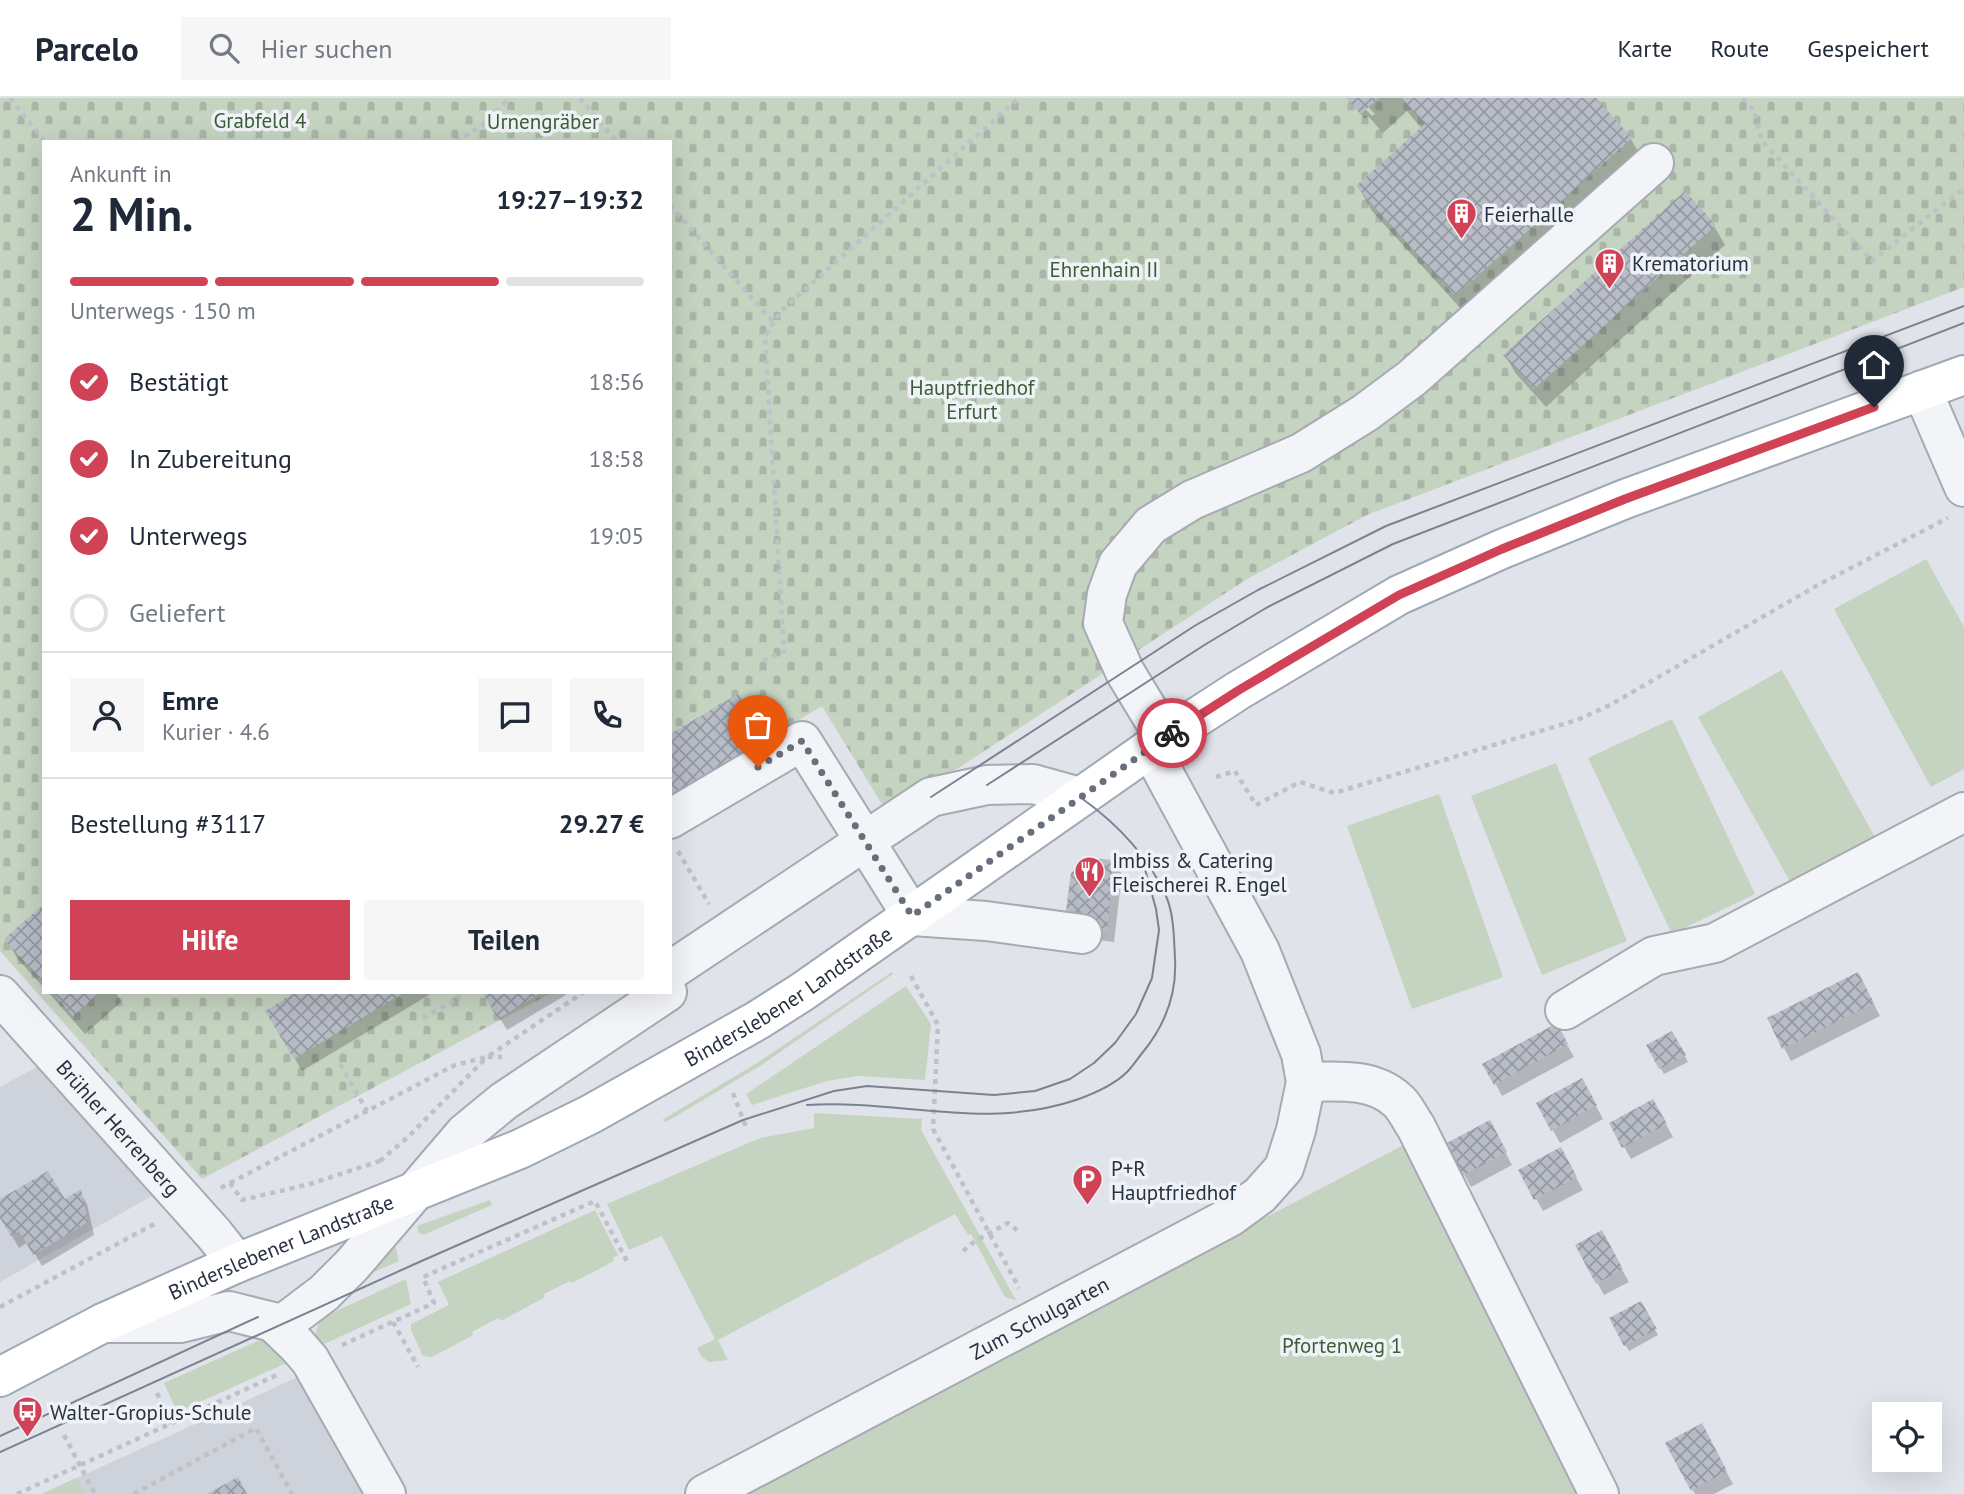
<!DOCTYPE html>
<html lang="de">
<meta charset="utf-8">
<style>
:root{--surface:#fff;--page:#f6f6f7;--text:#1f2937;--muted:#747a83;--line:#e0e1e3;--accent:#d04357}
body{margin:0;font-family:"PT Sans",sans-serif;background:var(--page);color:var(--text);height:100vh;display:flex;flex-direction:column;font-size:26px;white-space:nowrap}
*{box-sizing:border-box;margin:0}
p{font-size:23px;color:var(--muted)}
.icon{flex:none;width:38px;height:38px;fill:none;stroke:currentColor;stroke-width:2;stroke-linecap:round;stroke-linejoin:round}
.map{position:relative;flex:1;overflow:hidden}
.panel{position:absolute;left:42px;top:42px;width:630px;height:854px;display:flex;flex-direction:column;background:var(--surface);border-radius:0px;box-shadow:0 7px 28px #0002}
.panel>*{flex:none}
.tools{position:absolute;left:1872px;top:1304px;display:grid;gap:14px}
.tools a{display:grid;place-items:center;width:70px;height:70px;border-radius:0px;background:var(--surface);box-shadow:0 7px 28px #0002;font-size:35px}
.pin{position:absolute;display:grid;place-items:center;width:60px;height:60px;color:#fff;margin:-72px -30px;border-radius:50% 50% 50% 0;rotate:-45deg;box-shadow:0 0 7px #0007}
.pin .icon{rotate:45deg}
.courier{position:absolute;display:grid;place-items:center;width:70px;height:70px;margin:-35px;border:5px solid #d04357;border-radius:50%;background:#fff;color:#222;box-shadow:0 2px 9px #0007}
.overview em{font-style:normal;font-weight:700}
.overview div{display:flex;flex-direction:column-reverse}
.overview{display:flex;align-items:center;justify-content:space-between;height:119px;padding:0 28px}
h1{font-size:46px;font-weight:700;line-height:52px}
.bar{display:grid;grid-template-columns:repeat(4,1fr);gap:10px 7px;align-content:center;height:84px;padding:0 28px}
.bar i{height:9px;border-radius:5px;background:var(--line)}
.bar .selected{background:var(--accent)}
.bar p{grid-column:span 4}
.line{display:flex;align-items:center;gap:18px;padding:0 28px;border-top:2px solid var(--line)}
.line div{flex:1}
.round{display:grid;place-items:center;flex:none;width:74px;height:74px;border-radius:0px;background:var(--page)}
ol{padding:0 28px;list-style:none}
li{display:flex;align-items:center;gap:21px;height:77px}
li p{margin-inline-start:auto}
li .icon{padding:7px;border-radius:50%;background:var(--accent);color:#fff;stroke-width:4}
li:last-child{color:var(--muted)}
li i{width:38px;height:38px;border:4px solid var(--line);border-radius:50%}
.cta{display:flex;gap:14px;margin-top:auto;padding:14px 28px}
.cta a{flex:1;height:80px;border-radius:0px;background:var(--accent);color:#fff;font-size:28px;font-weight:700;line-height:80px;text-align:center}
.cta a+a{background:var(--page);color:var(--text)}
header{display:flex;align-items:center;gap:42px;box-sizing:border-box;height:98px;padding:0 35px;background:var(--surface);border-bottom:2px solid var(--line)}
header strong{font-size:33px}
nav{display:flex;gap:38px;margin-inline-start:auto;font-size:24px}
.search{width:490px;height:63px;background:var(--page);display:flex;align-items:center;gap:18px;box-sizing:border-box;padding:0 24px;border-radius:0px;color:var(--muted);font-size:26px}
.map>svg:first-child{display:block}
.built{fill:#ced2db}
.green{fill:#c5d3c1}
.cemetery{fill:url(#cemetery-stones)}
.shadow{fill:#0003}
.building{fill:url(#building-cross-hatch)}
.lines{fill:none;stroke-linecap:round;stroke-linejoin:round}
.minor-casing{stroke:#a5aab3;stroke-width:42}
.major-casing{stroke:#9fa8b5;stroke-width:42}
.path{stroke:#bec1c8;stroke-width:4.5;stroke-dasharray:5 5;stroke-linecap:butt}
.minor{stroke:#f3f4f7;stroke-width:38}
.major{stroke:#fff;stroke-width:38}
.tram{stroke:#798393;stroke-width:2}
.done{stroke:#686f7c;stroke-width:7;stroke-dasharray:0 12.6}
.route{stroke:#d04357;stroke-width:9}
.labels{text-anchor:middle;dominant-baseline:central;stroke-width:7;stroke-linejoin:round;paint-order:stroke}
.park-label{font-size:21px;fill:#3c5d35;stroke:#eff2f7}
.poi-label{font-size:21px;fill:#283141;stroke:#eff2f7;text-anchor:start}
.street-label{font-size:21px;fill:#283141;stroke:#eff2f7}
</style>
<header>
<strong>Parcelo</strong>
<div class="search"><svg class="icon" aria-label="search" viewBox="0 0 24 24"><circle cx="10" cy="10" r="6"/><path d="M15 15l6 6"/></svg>Hier suchen</div>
<nav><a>Karte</a><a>Route</a><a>Gespeichert</a></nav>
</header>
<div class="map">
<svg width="1964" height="1396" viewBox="0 0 1964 1396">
<defs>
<pattern id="cemetery-stones" width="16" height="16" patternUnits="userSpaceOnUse" patternTransform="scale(1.75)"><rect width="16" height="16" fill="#c5d3c1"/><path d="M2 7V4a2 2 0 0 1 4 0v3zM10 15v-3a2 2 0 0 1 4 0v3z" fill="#a9b6a7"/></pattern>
<pattern id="building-cross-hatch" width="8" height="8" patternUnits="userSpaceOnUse" patternTransform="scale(1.75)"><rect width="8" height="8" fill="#b7bcc6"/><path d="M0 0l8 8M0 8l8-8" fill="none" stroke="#9599a2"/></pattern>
</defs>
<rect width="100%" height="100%" fill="#e0e3e9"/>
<g class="built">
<path d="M44 965 157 1095 0 1184V989Z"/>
<path d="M298 1279 368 1396H42Z"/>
</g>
<g class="green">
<path d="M1926 461 1964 529V671L1931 689 1834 511Z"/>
<path d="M1782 572 1876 741 1792 787 1698 619Z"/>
<path d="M1672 621 1755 796 1672 836 1588 660Z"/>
<path d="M1556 665 1627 843 1542 877 1471 698Z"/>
<path d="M1439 696 1503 879 1412 911 1347 728Z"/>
<path d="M892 874 893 876 760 968 666 1024 662 1022 757 965Z"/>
<path d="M906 888 931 926 925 982 858 978 827 983 752 1007 746 996Z"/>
<path d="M814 1015 922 1021 921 1032 1016 1202 1005 1199 971 1136 968 1137 955 1116 718 1242 728 1262 709 1264 702 1259 697 1250 715 1241 662 1138 629 1152 607 1106 760 1040 814 1030Z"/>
<path d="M1409 1044 1584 1396H740Z"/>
<path d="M490 1102 492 1107 423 1137 419 1135 417 1128Z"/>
<path d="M595 1112 618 1157 613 1160 614 1163 572 1185 570 1183 544 1196 545 1199 501 1223 498 1220 472 1234 473 1237 432 1259 423 1258 411 1232V1226L449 1207 438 1184Z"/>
<path d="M393 1139 399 1163 349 1185Z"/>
<path d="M406 1181 411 1206 322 1247 315 1238 319 1221Z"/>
<path d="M271 1237 291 1263 177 1314 164 1285Z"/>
<path d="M76 1380 85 1396H42Z"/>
</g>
<path class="cemetery" d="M0 0H1964V189L1367 417 1247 481 888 716 822 608 670 700V44H44V894H553L202 1081 0 853Z"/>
<g class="shadow">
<path d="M1347 0H1355L1372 18 1375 16 1360 0H1594L1631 41 1645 66 1471 222 1372 113 1358 88 1422 31 1407 13 1383 35 1368 18 1365 21Z"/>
<path d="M1714 128 1725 147 1546 309 1516 276 1505 257Z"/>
<path d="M1114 764 1122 776 1114 844 1074 839Z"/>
<path d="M44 810V890L17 860 6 841Z"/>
<path d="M1865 889 1880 918 1791 963 1769 921Z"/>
<path d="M48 894H116L121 904 85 936Z"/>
<path d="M299 894H427L429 897 302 973 267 913Z"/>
<path d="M484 894H565L566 897 507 932Z"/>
<path d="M1556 927 1574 959 1502 998 1485 966Z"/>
<path d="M1672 935 1688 964 1664 976 1648 948Z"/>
<path d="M1582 982 1603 1021 1560 1045 1538 1006Z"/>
<path d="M1653 1003 1673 1039 1631 1061 1611 1026Z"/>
<path d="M1489 1024 1512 1067 1471 1089 1448 1047Z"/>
<path d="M1560 1051 1583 1092 1543 1113 1520 1072Z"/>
<path d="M80 1094 87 1106 94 1137 42 1168 28 1144 19 1150 0 1117V1103H64Z"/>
<path d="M1601 1135 1629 1184 1604 1197 1577 1148Z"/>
<path d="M1640 1205 1658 1237 1629 1253 1611 1221Z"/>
<path d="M1701 1327 1733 1386 1714 1396H1695L1667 1346Z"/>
</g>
<g class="building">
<path d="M1346 0H1379L1361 16Z"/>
<path d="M1401 0H1596L1632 40 1455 198 1356 88 1425 26Z"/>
<path d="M1685 93 1716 127 1534 291 1503 257Z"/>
<path d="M738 596 766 642 670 703V636Z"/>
<path d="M1088 760 1115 762 1107 832 1064 827 1071 775Z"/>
<path d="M44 806V885L4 841Z"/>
<path d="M1858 874 1874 905 1782 951 1767 920Z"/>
<path d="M52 894H100L73 918Z"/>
<path d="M296 894H405L294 961 265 913Z"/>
<path d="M482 894H542L498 921Z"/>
<path d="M1557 925 1568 946 1494 987 1482 966Z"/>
<path d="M1672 933 1686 957 1659 971 1646 947Z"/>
<path d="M1582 980 1597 1007 1551 1033 1536 1005Z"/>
<path d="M1653 1001 1667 1026 1622 1050 1609 1025Z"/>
<path d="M1490 1022 1507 1054 1462 1078 1445 1046Z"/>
<path d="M1561 1049 1577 1079 1534 1102 1518 1072Z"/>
<path d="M48 1073 65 1101 81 1091 88 1124 33 1157 19 1133 11 1138 0 1120V1101Z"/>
<path d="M1602 1132 1623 1171 1596 1186 1575 1147Z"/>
<path d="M1641 1203 1657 1231 1624 1248 1609 1220Z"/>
<path d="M1702 1325 1727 1373 1691 1393 1665 1345Z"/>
<path d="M238 1379 247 1396H207Z"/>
</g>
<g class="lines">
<defs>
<g id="minor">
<path d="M1922 292 1964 389"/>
<path d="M1165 640 1125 574 1103 525 1107 496 1118 466 1151 427 1192 402 1301 355 1365 315 1412 280 1654 65"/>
<path d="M670 721 802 643 912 818 986 823 1082 836"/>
<path d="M670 873 931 699 987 687 1033 686 1080 699"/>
<path id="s1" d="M0 897 214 1136 237 1165"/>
<path d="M1565 912 1654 858 1715 845 1964 714"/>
<path d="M1306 984C1337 983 1373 980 1397 1002 1405 1008 1410 1021 1416 1029L1599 1396"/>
<path d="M103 1225H180L229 1213 273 1224 297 1247 310 1262 386 1396"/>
<path d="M279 1229 324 1195 352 1167 465 1035 504 1003 667 894"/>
<path id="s2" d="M705 1396 1230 1119 1260 1097 1284 1070 1296 1032 1306 984 1301 956 1260 853 1150 650"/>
</g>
<g id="major">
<path id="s3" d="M0 1279 103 1225 237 1165 520 1051 591 1016 758 922 802 894 1165 640 1239 592 1399 497 1502 451 1625 401 1964 277"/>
</g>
</defs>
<use href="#minor" class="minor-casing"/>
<use href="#major" class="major-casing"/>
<g class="path">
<path d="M10 0 45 44"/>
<path d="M580 0 617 44"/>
<path d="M1743 0 1754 13 1762 43 1872 163 1964 90"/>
<path d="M456 44 482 27 510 0"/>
<path d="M670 107 773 224"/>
<path d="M763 563 784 553 765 238 781 213 1019 0"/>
<path d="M1216 679 1235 673 1256 707 1300 684 1334 695 1577 622 1610 607 1816 488 1948 420"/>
<path d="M678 753 709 806"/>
<path d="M911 878 938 927 933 1031 1019 1190"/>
<path d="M423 920 459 900 456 894"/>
<path d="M340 966 367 1013"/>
<path d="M733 995 746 1029"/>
<path d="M380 1063 408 1039 487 959H502"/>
<path d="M230 1085 455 967 487 959 584 894"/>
<path d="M221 1090 230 1085 242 1102 310 1086 380 1063 382 1068"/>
<path d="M963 1153 975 1143 1008 1125 1017 1132"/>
<path d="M0 1209 158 1124"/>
<path d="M393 1224 418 1269"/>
<path d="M342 1247 434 1205 423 1179 595 1103 629 1167"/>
<path d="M157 1295 171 1326"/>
<path d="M64 1337 95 1396"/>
<path d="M17 1396 277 1277"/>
<path d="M134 1396 256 1330 292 1396"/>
</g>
<use href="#minor" class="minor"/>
<use href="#major" class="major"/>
<g class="tram">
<path d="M987 687 1206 546 1266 510 1393 446 1964 225"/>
<path d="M931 699 1196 527 1258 492 1386 428 1964 208"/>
<path d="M807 1007C899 1001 983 1033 1076 1002 1093 996 1113 988 1127 974 1133 968 1138 960 1143 954 1165 927 1177 896 1175 861 1174 841 1174 816 1166 798 1148 758 1115 724 1080 699"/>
<path d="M0 1338 258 1219"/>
<path d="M0 1354 417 1165 743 1022 834 993 867 988 994 997 1035 993 1070 981 1094 965 1115 945 1136 916 1152 880 1159 832 1156 811 1141 757"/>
</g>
</g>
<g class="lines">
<path class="done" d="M758 669 802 643 912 818 1172 635"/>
<path class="route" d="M1172 635 1239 592 1399 497 1502 451 1625 401 1874 309"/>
</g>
<defs>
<symbol id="building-pin" viewBox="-11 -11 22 30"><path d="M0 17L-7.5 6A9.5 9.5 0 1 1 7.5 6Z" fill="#d04357" stroke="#eff2f7"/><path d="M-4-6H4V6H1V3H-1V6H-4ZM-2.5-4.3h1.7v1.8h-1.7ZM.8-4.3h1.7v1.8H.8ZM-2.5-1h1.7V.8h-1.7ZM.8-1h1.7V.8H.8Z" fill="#fff"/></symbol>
<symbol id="restaurant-pin" viewBox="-11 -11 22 30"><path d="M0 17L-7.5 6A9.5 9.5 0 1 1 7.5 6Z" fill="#d04357" stroke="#eff2f7"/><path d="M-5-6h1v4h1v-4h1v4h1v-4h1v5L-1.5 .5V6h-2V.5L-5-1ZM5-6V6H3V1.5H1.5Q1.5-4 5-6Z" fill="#fff"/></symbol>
<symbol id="parking-pin" viewBox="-11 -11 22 30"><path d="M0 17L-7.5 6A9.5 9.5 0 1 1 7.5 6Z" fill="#d04357" stroke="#eff2f7"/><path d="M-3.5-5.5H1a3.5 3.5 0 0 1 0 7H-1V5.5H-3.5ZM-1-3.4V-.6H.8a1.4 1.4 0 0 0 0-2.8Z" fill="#fff"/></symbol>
<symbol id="bus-pin" viewBox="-11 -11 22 30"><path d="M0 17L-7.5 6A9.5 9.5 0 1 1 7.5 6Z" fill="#d04357" stroke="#eff2f7"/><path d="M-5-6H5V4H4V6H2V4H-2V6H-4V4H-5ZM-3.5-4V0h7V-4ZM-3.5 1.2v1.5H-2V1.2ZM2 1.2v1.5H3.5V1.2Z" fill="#fff"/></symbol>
</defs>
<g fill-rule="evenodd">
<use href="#building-pin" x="1444" y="98" width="35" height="47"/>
<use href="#building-pin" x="1592" y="148" width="35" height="47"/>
<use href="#restaurant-pin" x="1072" y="756" width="35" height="47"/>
<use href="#parking-pin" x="1070" y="1064" width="35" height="47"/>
<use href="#bus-pin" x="10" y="1296" width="35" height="47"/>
</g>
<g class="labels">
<g class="park-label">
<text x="260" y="22">Grabfeld 4</text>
<text x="543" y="23">Urnengräber</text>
<text x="1104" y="171">Ehrenhain II</text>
<text x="972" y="289">Hauptfriedhof<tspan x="972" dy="24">Erfurt</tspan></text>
<text x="1342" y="1247">Pfortenweg 1</text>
</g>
<g class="poi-label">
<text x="1484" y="116">Feierhalle</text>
<text x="1632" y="165">Krematorium</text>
<text x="1112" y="762">Imbiss &amp; Catering<tspan x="1112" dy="24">Fleischerei R. Engel</tspan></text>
<text x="1111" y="1070">P+R<tspan x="1111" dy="24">Hauptfriedhof</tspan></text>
<text x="50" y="1314">Walter-Gropius-Schule</text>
</g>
<g class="street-label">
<text stroke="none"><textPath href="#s3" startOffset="877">Binderslebener Landstraße</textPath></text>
<text stroke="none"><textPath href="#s1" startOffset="178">Brühler Herrenberg</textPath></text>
<text stroke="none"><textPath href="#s3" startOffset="310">Binderslebener Landstraße</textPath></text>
<text stroke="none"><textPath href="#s2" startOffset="378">Zum Schulgarten</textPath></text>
</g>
</g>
</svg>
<div class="tools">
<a><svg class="icon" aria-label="locate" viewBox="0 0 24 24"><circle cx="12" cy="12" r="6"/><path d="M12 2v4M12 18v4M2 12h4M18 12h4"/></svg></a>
</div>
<div class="pin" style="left:758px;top:669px;background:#ea580c"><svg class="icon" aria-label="bag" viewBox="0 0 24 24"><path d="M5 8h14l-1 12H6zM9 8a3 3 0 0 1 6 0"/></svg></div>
<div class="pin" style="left:1874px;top:309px;background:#1f2937"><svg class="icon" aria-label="home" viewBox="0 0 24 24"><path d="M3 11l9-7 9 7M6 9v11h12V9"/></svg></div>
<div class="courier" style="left:1172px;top:635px"><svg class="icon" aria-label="bike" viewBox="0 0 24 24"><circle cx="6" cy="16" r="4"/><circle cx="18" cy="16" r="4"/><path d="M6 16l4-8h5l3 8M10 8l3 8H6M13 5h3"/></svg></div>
<section class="panel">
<div class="overview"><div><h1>2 Min.</h1><p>Ankunft in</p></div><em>19:27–19:32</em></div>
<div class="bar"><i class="selected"></i><i class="selected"></i><i class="selected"></i><i></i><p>Unterwegs · 150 m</p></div>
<ol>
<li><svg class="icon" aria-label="check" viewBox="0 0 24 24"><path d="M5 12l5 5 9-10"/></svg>Bestätigt<p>18:56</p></li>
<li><svg class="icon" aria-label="check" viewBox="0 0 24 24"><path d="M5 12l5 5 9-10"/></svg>In Zubereitung<p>18:58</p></li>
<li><svg class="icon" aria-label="check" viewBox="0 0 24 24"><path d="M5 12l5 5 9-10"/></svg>Unterwegs<p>19:05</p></li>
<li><i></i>Geliefert</li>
</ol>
<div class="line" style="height:126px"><a class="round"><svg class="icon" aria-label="person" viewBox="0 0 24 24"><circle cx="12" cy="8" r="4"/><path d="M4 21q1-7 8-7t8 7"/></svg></a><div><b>Emre</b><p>Kurier · 4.6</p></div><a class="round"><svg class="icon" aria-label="chat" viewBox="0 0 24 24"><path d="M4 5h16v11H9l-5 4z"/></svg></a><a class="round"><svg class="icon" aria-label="phone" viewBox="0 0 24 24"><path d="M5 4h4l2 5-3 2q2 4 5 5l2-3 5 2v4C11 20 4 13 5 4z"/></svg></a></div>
<div class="line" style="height:91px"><div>Bestellung #3117</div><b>29.27 €</b></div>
<div class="cta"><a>Hilfe</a><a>Teilen</a></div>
</section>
</div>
